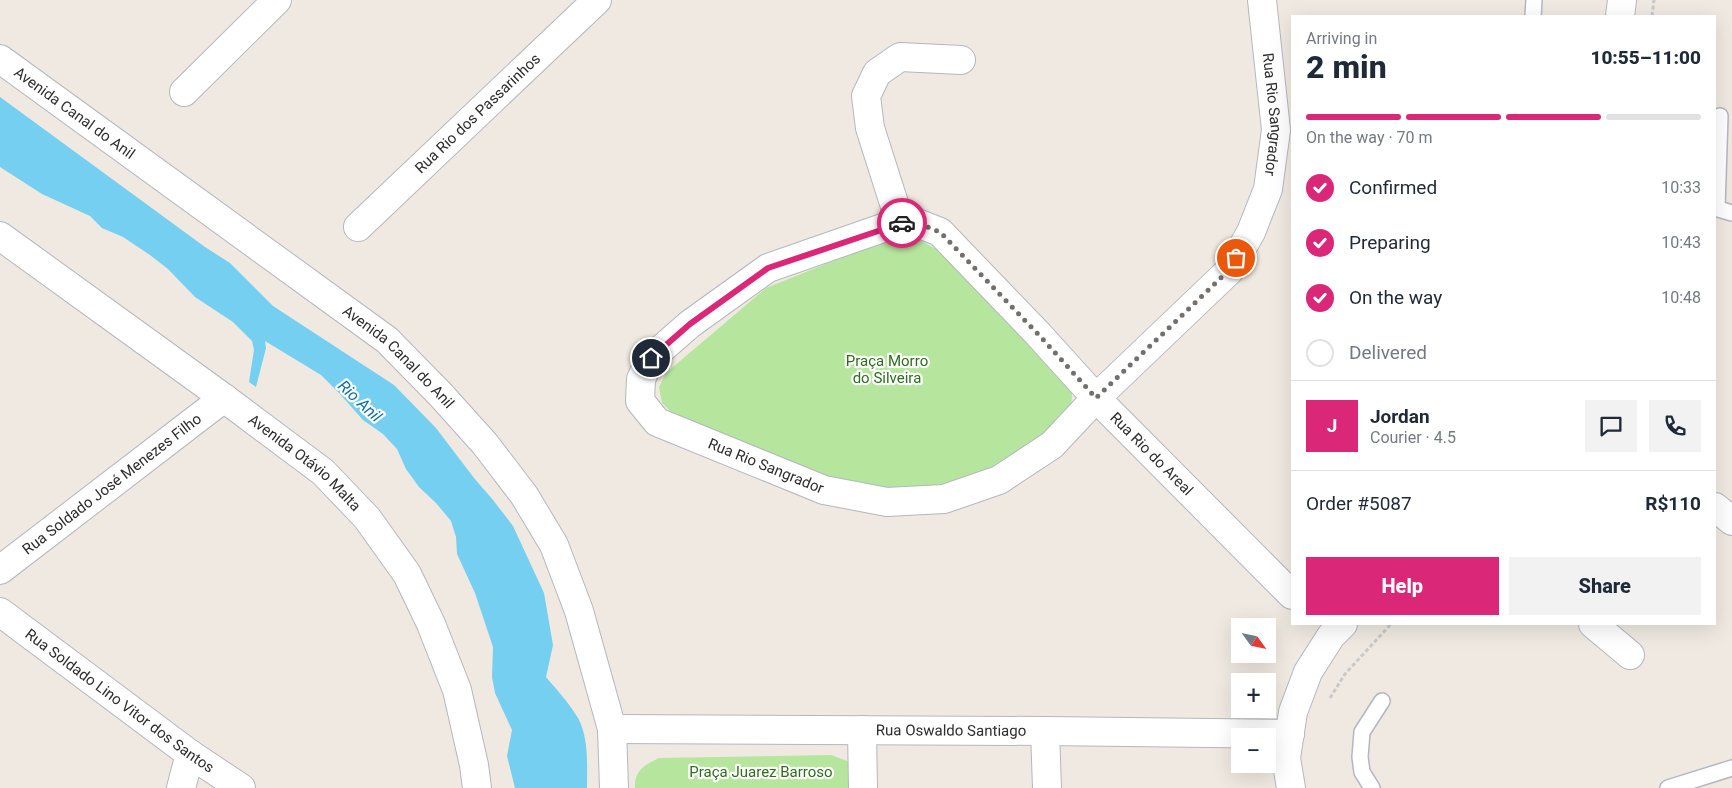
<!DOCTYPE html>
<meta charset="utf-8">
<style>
:root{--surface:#fff;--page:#f2f2f3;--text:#1f2937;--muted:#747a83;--line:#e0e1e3;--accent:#db2777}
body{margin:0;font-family:Roboto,sans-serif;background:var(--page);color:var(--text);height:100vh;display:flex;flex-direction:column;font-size:19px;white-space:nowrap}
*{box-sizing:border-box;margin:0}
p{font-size:16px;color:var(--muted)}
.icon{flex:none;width:28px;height:28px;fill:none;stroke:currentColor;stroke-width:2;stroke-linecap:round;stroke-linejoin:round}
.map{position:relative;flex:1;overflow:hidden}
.side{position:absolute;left:1291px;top:15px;width:425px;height:610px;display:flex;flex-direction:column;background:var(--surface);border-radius:0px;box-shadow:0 5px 20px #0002}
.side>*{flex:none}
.needle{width:32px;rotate:123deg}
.controls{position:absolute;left:1231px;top:618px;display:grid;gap:10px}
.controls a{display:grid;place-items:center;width:45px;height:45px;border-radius:0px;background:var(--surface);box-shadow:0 5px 20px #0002;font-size:25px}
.pin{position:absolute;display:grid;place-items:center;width:42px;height:42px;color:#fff;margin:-21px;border:2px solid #fff;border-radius:50%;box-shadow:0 1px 5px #0007}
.courier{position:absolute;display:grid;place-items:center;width:50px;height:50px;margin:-25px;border:4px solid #db2777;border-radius:50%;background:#fff;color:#222;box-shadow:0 1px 6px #0007}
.overview em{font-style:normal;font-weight:800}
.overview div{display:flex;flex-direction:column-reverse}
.overview{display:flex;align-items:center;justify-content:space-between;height:85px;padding:0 15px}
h1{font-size:32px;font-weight:800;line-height:38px}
.bar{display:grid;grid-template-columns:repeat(4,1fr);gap:8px 5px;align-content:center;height:60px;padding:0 15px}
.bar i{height:6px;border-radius:4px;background:var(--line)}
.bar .on{background:var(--accent)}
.bar p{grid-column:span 4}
.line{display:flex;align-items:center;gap:12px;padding:0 15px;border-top:1px solid var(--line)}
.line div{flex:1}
.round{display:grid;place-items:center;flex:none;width:52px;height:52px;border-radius:0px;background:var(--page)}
ol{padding:0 15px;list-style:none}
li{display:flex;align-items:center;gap:15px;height:55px}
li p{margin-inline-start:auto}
li .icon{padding:5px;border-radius:50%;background:var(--accent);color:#fff;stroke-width:4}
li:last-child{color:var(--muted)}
li i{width:28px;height:28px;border:2px solid var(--line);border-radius:50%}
.cta{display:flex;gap:10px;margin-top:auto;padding:10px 15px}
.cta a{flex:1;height:58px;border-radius:0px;background:var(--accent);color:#fff;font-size:20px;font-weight:800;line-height:58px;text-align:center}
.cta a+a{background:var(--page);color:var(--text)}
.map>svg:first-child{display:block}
.green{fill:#b6e59e}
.water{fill:#75cff0}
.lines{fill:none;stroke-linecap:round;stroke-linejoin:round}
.lane-casing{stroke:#b4b7c1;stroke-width:18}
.street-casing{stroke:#b4b7c1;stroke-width:30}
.secondary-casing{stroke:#b4b7c1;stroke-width:30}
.path{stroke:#c9c9c9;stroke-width:3;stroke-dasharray:4 2.5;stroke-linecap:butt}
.lane{stroke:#fff;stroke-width:15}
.street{stroke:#fff;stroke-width:28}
.secondary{stroke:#fff;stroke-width:28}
.done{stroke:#726f6d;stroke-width:5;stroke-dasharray:0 9}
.route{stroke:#db2777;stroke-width:6}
.labels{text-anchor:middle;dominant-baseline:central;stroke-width:4.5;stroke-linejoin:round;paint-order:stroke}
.street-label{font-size:15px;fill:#2e2e2e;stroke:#fff}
.park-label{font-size:15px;fill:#2c6e1b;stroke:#fff}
.water-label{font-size:16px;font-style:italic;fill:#0d6fa3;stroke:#fff}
</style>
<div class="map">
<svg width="1732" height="788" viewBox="0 0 1732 788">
<rect width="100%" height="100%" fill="#efe9e1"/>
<g class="green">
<path d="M895 236 914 237 938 250 1065 378 1072 394 1071 412 1005 469 925 492 846 486 675 416 662 403 659 387 666 373 766 288Z"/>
<path d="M831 755 850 762 857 788H635C634 770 645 765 659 758Z"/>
</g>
<path class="water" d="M0 97 205 247 230 263 273 306 394 385 436 428 474 478 493 500 513 526 544 593 553 645 546 677C557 690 569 703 578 718 589 738 587 766 587 788H515L507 756 512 730 495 693 492 677 493 647 475 593 457 554 456 537 451 521 436 503 419 487 406 469 397 449 383 434 363 420 339 393 321 375 265 341 266 348 256 387 249 382 254 350 252 341 233 322 195 297 168 269 150 255 123 237 102 228 90 216 42 194 0 167Z"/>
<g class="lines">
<defs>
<g id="lane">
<path d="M1533 16 1534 0"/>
<path d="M1715 208 1732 213"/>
<path d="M1717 208 1720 116"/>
<path d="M1372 788 1362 772 1360 757 1362 732 1382 701"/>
<path d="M1668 788 1732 768"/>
</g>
<g id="street">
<path id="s1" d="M1262 0 1276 130 1268 189 1251 232 1229 271 1096 398 1052 445 999 480 944 499 887 502 824 490 657 422 640 401 641 379 651 358 690 324 768 268 900 222 917 223 940 232 1039 335 1096 398 1292 595"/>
<path id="s2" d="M0 59 387 340 441 395 485 444 524 495 554 545 579 611 612 729 614 788"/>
<path d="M184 92 277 0"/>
<path d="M900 222 870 128 866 96 877 73 900 57 961 60"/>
<path id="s3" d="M358 227 597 0"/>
<path d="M1715 507 1732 521"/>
<path id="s4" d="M0 570 224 398"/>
<path id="s5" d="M0 612 190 754 241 788"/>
<path d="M1593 624 1630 655"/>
<path id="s6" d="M612 729 1045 731 1290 734"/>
<path d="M862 730 863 788"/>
<path d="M1045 731 1047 788"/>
<path d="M181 788 190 754"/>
</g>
<g id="secondary">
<path d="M1620 16 1622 0"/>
<path id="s7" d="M0 236 224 398 323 472 367 518 407 574 431 624 457 690 474 765 477 788"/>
<path d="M1291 788 1286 758 1293 712 1308 672 1331 636 1343 624"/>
</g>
</defs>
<use href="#lane" class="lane-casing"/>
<use href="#street" class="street-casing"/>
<use href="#secondary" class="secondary-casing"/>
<g class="path">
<path d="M1652 16 1654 0"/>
<path d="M1330 698 1345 674 1391 624"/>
</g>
<use href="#lane" class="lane"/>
<use href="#street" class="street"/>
<use href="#secondary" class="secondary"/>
</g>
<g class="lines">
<path class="done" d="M902 223H917L940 232 1039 335 1096 398 1228 271 1236 258"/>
<path class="route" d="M651 358 690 324 768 268 902 223"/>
</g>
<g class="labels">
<g class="street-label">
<text stroke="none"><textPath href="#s2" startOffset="92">Avenida Canal do Anil</textPath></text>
<text stroke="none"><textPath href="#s3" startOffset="165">Rua Rio dos Passarinhos</textPath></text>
<text stroke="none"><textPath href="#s1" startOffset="115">Rua Rio Sangrador</textPath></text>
<text stroke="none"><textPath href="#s2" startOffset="498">Avenida Canal do Anil</textPath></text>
<text stroke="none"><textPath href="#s1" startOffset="1661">Rua Rio do Areal</textPath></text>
<text stroke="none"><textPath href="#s7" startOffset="380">Avenida Otávio Malta</textPath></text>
<text transform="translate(766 466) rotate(22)">Rua Rio Sangrador</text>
<text stroke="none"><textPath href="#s4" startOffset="141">Rua Soldado José Menezes Filho</textPath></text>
<text stroke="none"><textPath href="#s5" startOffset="149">Rua Soldado Lino Vitor dos Santos</textPath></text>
<text stroke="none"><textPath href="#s6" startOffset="339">Rua Oswaldo Santiago</textPath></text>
</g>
<g class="park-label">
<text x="887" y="361">Praça Morro<tspan x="887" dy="17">do Silveira</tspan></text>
<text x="761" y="772">Praça Juarez Barroso</text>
</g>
<g class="water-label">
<text transform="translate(360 401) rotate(43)">Rio Anil</text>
</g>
</g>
</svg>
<div class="controls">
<a><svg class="needle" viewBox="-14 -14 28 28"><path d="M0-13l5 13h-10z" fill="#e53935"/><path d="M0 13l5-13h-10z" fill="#747a83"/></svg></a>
<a>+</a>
<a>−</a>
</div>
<div class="pin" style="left:1236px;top:258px;background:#ea580c"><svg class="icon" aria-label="bag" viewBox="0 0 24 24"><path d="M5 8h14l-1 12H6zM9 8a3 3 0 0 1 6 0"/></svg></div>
<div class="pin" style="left:651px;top:358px;background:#1f2937"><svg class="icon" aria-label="home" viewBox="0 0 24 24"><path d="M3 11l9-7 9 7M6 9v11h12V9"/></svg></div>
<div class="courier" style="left:902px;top:223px"><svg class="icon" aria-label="car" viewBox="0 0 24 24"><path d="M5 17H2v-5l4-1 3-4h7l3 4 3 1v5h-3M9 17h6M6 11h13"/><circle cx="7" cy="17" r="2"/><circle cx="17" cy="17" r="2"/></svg></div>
<section class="side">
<div class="overview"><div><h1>2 min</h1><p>Arriving in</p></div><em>10:55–11:00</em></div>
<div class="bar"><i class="on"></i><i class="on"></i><i class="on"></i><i></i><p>On the way · 70 m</p></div>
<ol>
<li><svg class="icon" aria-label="check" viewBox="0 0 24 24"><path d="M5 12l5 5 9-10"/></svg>Confirmed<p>10:33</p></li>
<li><svg class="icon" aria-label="check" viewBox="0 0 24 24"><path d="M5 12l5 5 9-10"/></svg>Preparing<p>10:43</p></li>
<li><svg class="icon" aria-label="check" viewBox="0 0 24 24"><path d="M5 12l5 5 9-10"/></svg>On the way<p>10:48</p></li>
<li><i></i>Delivered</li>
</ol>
<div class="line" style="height:90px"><b class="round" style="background:var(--accent);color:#fff">J</b><div><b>Jordan</b><p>Courier · 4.5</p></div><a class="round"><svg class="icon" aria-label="chat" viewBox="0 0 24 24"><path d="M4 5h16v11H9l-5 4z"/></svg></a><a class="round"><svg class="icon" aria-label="phone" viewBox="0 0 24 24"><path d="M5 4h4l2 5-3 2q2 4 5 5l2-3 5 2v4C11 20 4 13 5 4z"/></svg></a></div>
<div class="line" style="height:65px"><div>Order #5087</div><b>R$110</b></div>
<div class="cta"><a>Help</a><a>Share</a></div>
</section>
</div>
